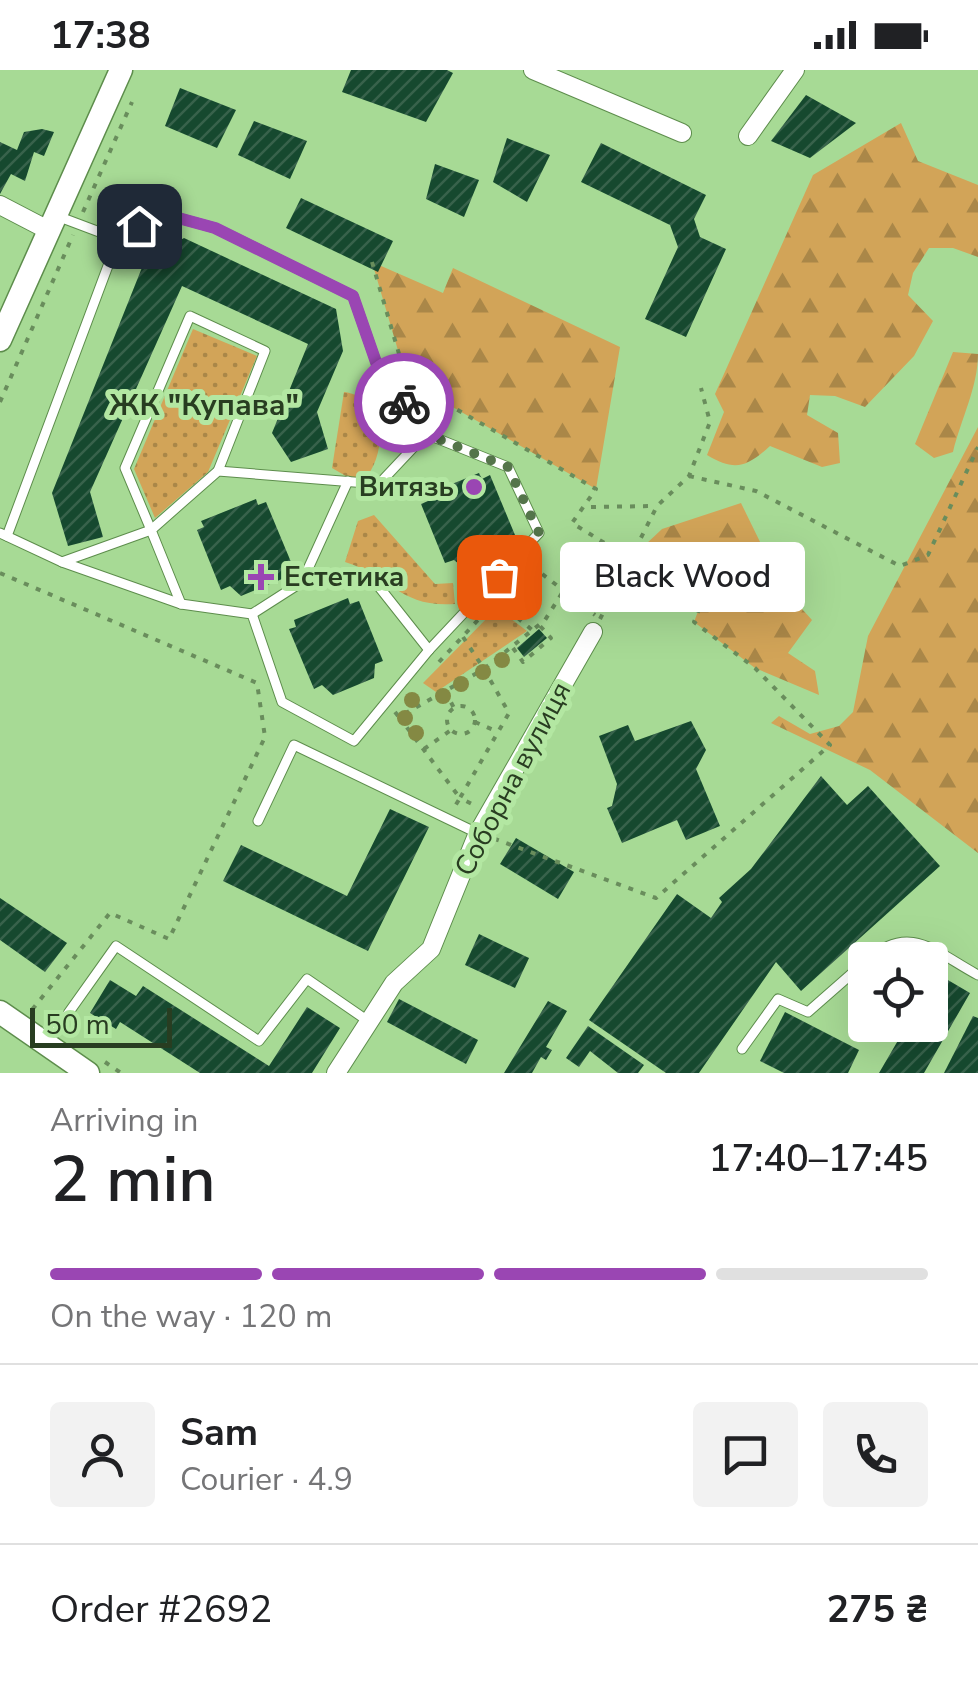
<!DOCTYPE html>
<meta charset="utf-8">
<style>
:root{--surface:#fff;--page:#f2f2f2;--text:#202124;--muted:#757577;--line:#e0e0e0;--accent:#9a46b3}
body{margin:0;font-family:"Nunito Sans",sans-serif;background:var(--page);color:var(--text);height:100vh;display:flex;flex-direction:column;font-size:38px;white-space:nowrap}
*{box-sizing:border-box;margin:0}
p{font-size:32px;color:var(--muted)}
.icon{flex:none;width:55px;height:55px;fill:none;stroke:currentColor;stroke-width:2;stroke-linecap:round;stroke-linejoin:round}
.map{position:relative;height:1003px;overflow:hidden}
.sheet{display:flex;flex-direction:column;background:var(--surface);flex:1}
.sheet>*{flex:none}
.buttons{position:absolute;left:848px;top:872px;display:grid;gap:20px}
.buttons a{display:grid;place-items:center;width:100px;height:100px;border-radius:10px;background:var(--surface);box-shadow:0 10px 40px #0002;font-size:50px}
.scale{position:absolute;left:30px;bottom:25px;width:142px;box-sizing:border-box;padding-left:10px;border:5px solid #283d21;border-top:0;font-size:28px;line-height:35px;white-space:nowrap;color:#283d21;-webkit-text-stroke:8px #b3e7a2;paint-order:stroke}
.pin{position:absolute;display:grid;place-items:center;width:85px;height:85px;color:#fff;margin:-42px;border-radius:20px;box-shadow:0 5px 15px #0006}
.courier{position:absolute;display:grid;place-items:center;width:100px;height:100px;margin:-50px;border:8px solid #9a46b3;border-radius:50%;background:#fff;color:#222;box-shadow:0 2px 12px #0007}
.bubble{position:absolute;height:70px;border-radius:10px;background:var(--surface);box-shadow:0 10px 40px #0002;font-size:32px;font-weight:600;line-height:70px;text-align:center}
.headline em{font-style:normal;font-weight:600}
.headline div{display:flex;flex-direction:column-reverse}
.headline{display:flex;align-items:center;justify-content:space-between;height:170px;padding:0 50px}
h1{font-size:65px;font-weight:600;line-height:75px}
.bar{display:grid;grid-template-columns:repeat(4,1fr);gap:15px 10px;align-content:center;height:120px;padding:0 50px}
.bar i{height:12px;border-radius:8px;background:var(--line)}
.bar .selected{background:var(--accent)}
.bar p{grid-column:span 4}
.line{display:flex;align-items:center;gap:25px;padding:0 50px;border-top:2px solid var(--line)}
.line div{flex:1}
.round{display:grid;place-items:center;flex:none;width:105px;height:105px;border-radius:10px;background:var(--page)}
.status{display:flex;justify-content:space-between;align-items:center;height:70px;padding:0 50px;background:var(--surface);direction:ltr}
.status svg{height:28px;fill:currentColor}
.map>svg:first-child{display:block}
.grass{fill:url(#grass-dots)}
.forest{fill:url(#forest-firs)}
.building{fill:url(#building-hatch)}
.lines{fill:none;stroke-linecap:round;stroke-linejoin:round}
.service-casing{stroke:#5d8d4c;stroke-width:11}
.minor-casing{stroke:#5d8d4c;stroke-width:20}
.tertiary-casing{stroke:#5d8d4c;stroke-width:25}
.path{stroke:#698d5c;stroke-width:4;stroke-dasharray:5 8;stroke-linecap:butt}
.service{stroke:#fff;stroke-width:9}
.minor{stroke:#fff;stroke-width:18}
.tertiary{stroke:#fff;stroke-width:22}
.tree{fill:#848943}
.done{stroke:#54744a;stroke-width:10;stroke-dasharray:0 18}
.route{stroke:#9a46b3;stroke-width:12}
.poi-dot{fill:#9a46b3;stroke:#b3e7a2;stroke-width:4}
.labels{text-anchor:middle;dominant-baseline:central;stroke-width:10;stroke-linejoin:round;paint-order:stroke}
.poi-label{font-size:28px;font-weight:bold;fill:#283d21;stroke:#b3e7a2;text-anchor:end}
.street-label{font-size:28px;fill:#283d21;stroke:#b3e7a2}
.neighbourhood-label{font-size:30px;font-weight:bold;fill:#283d21;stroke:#b3e7a2}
</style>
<div class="status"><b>17:38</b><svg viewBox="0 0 49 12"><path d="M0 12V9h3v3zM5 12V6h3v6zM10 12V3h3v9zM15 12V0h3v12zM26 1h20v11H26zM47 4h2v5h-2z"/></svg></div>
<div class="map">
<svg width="978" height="1003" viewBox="0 0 978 1003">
<defs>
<pattern id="grass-dots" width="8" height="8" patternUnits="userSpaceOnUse" patternTransform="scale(2.5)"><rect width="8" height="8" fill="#d2a458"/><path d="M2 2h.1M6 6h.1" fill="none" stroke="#aa8748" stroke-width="1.8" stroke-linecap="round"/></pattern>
<pattern id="forest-firs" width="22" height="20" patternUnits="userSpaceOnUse" patternTransform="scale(2.5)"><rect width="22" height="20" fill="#d2a458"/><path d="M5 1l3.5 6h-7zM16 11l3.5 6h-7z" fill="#aa8748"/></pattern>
<pattern id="building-hatch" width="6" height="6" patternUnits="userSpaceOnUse" patternTransform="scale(2.5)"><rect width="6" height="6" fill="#16492f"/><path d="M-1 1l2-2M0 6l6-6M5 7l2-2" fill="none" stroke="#38624b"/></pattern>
</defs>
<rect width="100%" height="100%" fill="#a7da95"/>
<g class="grass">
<path d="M193 259 257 286 208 402 155 448 134 399Z"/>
<path d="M344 322C384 327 388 376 368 405L351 409 332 398Z"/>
<path d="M374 445 435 514 453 513 455 534C400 538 393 507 345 492L358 451Z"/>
<path d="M497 538 527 561 436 622 423 613Z"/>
</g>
<g class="forest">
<path d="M901 53 918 91 978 115V187L953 178H929L913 203 908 225 933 251 914 286 865 337 835 326 810 325 807 345 838 363 840 393 822 397 770 376C747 397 735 402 707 385L724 342 715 324 813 105Z"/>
<path d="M372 192 443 223 453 198 620 277 596 419 407 311Z"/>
<path d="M953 282 978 284C978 317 961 349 953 382L934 388 915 374Z"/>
<path d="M978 357V783L870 700 771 653 779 646 810 664 839 656 853 642 868 566Z"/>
<path d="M741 433 782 517 812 550 788 583 815 601 819 625 755 598 694 552 706 520 686 523 628 491 662 459Z"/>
</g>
<g class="building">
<path d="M351 0H447L453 3 426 52 342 22Z"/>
<path d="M180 18 236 40 217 78 165 56Z"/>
<path d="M806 25 856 53 810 88 771 71Z"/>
<path d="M254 51 307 71 290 109 238 85Z"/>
<path d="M42 59 54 62 44 86 34 82 25 111 11 104 0 124V72L17 80 24 62Z"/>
<path d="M507 68 550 85 527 132 493 112Z"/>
<path d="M601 73 706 125 694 149 700 167 726 179 686 267 645 249 678 177 670 155 581 112Z"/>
<path d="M435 94 479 110 464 147 426 129Z"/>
<path d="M301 128 393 171 378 202 286 158Z"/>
<path d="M184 168 336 239 343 281 317 342 328 379 291 392 272 363 308 274 182 216 90 422 103 467 68 476 52 423 145 190Z"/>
<path d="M479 403 482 409 490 405 515 465 507 468 506 483 465 499 454 490 445 493 421 434 428 431 425 425Z"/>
<path d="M256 429 258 435 266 432 291 492 283 495 282 509 241 526 230 516 221 520 197 460 204 457 201 451Z"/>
<path d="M348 528 350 534 359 531 383 591 375 594 374 608 333 625 322 615 314 619 289 559 296 557 294 550Z"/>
<path d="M539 559 547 568 524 587 517 578Z"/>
<path d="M691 651 706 680 696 699 720 756 686 770 677 750 622 773 607 738 612 736 617 714 599 666 628 655 635 671Z"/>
<path d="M821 706 847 735 868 716 940 796 801 921 776 892 699 1003H666L589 950 677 824 711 848 722 832 719 828 751 799Z"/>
<path d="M390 739 429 757 368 881 223 811 241 775 347 826Z"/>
<path d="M516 768 574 802 558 829 500 794Z"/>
<path d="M0 828 67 873 45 902 0 870Z"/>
<path d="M479 864 529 888 515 918 465 895Z"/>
<path d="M936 903 970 923 924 1003H879L907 955H930V914Z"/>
<path d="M110 910 136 926 143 916 269 996 307 937 340 958 312 1003H200L120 952 116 959 90 943Z"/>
<path d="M399 929 478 970 466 994 387 952Z"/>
<path d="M548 931 567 941 546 977 552 980 546 990 541 987 532 1003H504Z"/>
<path d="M785 942 859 980 848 1003H784L760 991Z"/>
<path d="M973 946 978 948V1003H944Z"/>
<path d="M588 956 644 995 638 1003H618L590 981 579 997 566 988Z"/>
</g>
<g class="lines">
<defs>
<g id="service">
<path d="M0 463 62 492 181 534 252 544 282 632 354 671 429 580 539 463 508 397 426 364 377 295 353 226 215 158 160 143 118 169 57 146"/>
<path d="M7 466 118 169"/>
<path d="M62 492 151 460 125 398 190 246 265 281 218 401"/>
<path d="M302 512 348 411"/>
<path d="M181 534 151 460 218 401 379 414 426 364"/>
<path d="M252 544 302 512 372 508 429 580"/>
<path d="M258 751 294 675 477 763"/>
<path d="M867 890C910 852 935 882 978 905"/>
<path d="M57 959 116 876 259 971 307 909 368 951"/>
<path d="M742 979 778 929 808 942 865 892"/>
</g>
<g id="minor">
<path d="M533 0 682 63"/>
<path d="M748 66 795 0"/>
<path d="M0 135 48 160"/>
<path d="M336 1003 394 913 431 879 478 763 593 562"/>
</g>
<g id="tertiary">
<path d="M0 270 121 0"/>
<path d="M0 942 88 1003"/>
</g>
</defs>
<use href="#service" class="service-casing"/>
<use href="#minor" class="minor-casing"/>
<use href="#tertiary" class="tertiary-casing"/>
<g class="path">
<path d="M83 142 132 32"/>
<path d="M372 192 407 311 596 419 572 453 686 523 707 519 694 552 755 598 830 675 656 828 495 769"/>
<path d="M0 332 73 165"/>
<path d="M689 406 756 421 900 496 928 485 978 377"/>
<path d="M591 437 656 436"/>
<path d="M532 496 595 545"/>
<path d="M0 503 257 613 265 667 169 869 110 843 31 941"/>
<path d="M498 531 532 560"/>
<path d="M600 549 657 436 689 406 710 352 701 318"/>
<path d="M463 567 484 599 545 550 564 520"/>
<path d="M513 578 523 592 551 568 540 556"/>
<path d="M439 592 530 494"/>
<path d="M445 621 454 638"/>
<circle cx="461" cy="650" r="14"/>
<path d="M395 642 399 647 484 599 509 643 460 728 472 734"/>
<path d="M399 647 460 728 455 736"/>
<path d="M475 652 498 662"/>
<path d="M424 679 451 660"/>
<path d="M105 992 121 1003"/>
</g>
<use href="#service" class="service"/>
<use href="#minor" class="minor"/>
<use href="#tertiary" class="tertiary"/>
</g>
<g class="tree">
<circle cx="502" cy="590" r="8"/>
<circle cx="483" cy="602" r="8"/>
<circle cx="461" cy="614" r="8"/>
<circle cx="443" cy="626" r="8"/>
<circle cx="412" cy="630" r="8"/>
<circle cx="405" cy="648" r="8"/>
<circle cx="416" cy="663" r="8"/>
</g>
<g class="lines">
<path class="done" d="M404 333 426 364 508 397 539 463 499 507"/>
<path class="route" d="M139 156 160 143 215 158 353 226 377 295 404 333"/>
</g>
<g class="poi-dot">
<circle cx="474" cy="417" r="10"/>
<path d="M256 492h10v10h10v10h-10v10h-10v-10h-10v-10h10z"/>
</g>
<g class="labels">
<g class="poi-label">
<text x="454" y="417">Витязь</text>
<text x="284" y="507" text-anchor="start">Естетика</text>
</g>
<g class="street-label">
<text transform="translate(513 709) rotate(-62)">Соборна вулиця</text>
</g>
<g class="neighbourhood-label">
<text x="204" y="335">ЖК "Купава"</text>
</g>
</g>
</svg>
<div class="buttons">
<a><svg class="icon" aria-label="locate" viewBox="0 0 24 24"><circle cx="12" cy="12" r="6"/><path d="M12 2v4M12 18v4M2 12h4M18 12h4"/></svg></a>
</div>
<div class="scale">50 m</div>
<div class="pin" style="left:499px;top:507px;background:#ea580c"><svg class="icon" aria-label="bag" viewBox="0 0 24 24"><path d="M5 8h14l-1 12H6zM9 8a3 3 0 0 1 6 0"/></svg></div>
<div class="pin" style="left:139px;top:156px;background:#1f2937"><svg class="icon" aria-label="home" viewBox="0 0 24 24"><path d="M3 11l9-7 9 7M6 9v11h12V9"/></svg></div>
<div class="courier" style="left:404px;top:333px"><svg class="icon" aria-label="bike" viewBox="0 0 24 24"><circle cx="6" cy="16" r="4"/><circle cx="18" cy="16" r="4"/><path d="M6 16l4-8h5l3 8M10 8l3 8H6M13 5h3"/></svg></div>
<div class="bubble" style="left:560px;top:472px;width:245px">Black Wood</div>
</div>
<section class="sheet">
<div class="headline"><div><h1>2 min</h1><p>Arriving in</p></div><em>17:40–17:45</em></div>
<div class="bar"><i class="selected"></i><i class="selected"></i><i class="selected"></i><i></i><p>On the way · 120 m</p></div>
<div class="line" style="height:180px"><a class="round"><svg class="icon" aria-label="person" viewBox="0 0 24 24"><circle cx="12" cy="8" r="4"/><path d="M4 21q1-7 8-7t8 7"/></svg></a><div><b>Sam</b><p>Courier · 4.9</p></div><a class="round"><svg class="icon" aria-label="chat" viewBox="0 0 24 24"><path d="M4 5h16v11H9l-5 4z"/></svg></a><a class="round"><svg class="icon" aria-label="phone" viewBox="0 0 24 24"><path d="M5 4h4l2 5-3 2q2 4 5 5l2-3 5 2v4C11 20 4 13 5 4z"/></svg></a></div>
<div class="line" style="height:130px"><div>Order #2692</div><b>275 ₴</b></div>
</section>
